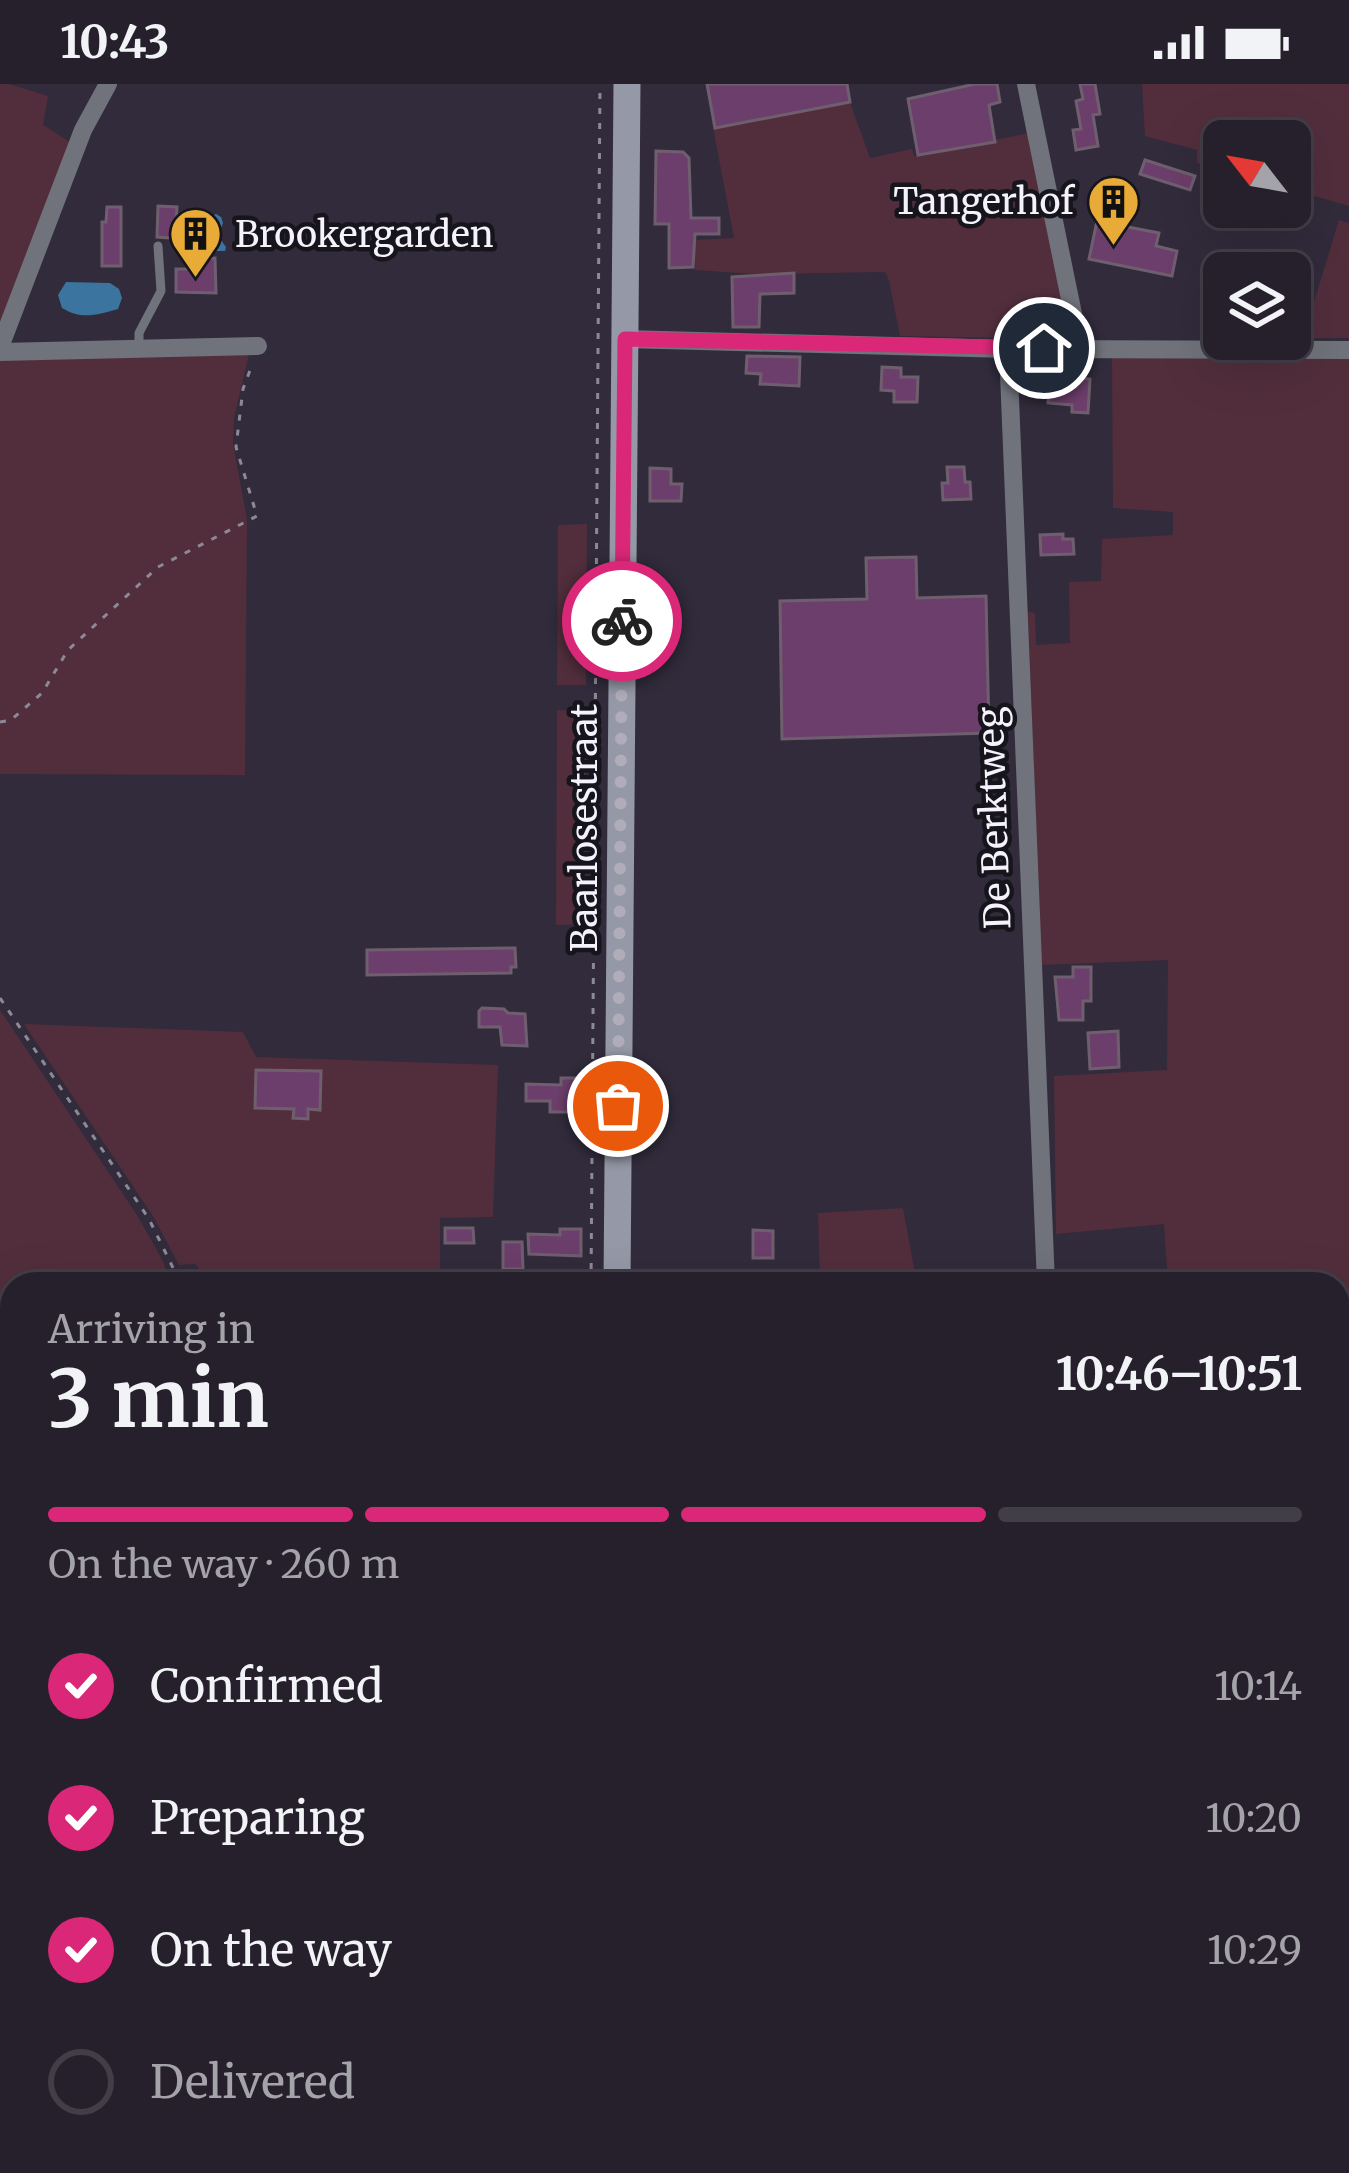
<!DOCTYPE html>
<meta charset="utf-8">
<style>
:root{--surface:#25202c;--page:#312d38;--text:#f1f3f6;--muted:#a3a3a9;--line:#423e48;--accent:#db2777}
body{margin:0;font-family:Merriweather,serif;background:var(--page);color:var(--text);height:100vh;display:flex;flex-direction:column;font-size:45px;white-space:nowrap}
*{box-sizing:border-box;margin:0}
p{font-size:39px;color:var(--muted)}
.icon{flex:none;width:66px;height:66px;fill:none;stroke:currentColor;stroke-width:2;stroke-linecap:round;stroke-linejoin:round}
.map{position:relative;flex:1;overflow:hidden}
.side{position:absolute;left:0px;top:1188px;width:1350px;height:903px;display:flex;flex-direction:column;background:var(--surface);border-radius:36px 36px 0 0;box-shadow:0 12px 48px #0002,0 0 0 3px var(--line)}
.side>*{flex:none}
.needle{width:78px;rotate:301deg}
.buttons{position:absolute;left:1203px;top:36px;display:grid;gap:24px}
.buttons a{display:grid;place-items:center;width:108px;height:108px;border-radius:18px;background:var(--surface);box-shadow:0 12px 48px #0002,0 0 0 3px var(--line);font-size:60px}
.pin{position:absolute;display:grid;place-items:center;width:102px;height:102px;color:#fff;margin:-51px;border:6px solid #fff;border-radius:50%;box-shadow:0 3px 12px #0007}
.courier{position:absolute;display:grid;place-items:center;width:120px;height:120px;margin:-60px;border:9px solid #db2777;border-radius:50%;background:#fff;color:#222;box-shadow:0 3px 15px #0007}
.summary em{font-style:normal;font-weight:700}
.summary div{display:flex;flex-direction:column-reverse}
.summary{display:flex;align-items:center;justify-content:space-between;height:204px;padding:0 48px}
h1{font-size:78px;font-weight:700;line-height:90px}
.bar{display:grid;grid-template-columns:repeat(4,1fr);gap:18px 12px;align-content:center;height:144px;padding:0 48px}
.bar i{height:15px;border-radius:9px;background:var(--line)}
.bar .on{background:var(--accent)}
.bar p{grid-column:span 4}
ol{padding:0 48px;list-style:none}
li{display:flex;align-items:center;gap:36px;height:132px}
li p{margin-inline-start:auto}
li .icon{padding:12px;border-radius:50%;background:var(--accent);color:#fff;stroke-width:4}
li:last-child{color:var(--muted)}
li i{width:66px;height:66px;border:6px solid var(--line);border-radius:50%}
.status{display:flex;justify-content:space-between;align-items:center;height:84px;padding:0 60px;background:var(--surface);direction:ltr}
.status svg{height:33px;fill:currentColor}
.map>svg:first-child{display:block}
.green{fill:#522e3c}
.water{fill:#3b749f}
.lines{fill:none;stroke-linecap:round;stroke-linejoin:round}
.stream{stroke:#3b749f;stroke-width:6}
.building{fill:#6c3e6b;stroke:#6f5f6e;stroke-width:3}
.path{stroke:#8e8997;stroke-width:3;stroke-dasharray:6 9;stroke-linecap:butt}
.lane{stroke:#70737b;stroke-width:9}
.street{stroke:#70737b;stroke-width:18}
.secondary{stroke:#9599a7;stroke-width:27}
.primary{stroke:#b1b7c8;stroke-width:30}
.done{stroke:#b0acb9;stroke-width:12;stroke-dasharray:0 21.6}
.route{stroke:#db2777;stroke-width:15}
.labels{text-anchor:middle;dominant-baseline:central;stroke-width:9;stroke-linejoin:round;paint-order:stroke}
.poi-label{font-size:36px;fill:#f5f2fd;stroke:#17151c;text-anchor:end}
.street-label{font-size:36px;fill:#f5f2fd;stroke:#17151c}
</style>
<div class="status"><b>10:43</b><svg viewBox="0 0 49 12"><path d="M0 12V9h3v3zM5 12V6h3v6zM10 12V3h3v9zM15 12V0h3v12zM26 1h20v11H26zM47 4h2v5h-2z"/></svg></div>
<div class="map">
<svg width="1349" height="2089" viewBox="0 0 1349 2089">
<rect width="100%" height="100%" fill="#312b3b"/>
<g class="green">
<path d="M0 0H9L48 12 43 41 70 58 0 239Z"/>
<path d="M1142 0H1349V122L1290 105V57H1224V87L1197 79V66L1145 52Z"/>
<path d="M848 13 870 74 912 65 914 72 1030 49 1067 245 1056 255 900 252 889 197 886 189 882 188 755 190 695 186 694 156 734 154 712 38Z"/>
<path d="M1339 136 1349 139V254H1303Z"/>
<path d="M249 270 234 334 233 360 247 435 245 691 0 690V274Z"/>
<path d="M1112 272 1349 275V1262L1338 1263V1200H1168L1164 1140 1056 1150 1054 992 1167 986 1168 876 1041 881 1028 528 1035 529 1036 561 1070 559 1069 498 1101 497 1102 455 1173 451V428L1113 424Z"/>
<path d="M587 440 586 601H557L558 441Z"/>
<path d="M557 626 586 627 585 840 556 841Z"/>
<path d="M0 926 137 1131 164 1179 169 1200H12V1599L0 1573Z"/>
<path d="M24 940 243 948 256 973 498 981 493 1133 440 1134V1186L582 1187 581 1200H200L201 1187 195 1180 179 1181 153 1132Z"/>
<path d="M903 1124 917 1200H820L818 1129Z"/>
<path d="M1349 1282V2089H0V1621L12 1647V1738L1 1745 12 1768V2079H1338V1283Z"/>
</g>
<g class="water">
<path d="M216 130 221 133 223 139 218 152 226 163 225 167H192L194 154 206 149C206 140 206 134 216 130Z"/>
<path d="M66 198 110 199 119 205 122 214 118 225C96 231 82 236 62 224L58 211Z"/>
<path d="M1126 2079H1207L1211 2089H1127Z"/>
</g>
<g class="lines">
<path class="stream" d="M1340 1259 1349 1258"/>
</g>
<g class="building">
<path d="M707 0H847L850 18 715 44Z"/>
<path d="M975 0H997L1000 18 989 21 995 58 918 71 908 15Z"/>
<path d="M1080 0H1095L1100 30 1093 31 1098 62 1076 66 1073 46 1081 45 1076 17 1083 15Z"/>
<path d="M656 67 683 68 689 74 691 134H719V150H695L693 183 669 184V140H655Z"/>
<path d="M1145 76 1195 92 1190 106 1140 90Z"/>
<path d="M158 122 177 123 176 141H183V155L157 153Z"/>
<path d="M107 123H121V182H102V138H106Z"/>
<path d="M1097 137 1159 149 1156 162 1177 167 1172 192 1089 175Z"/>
<path d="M215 174 216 209 176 208V185H199V175Z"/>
<path d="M794 189V209L760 210 759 243H733L732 193Z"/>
<path d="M747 272 800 273 799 302 760 300 761 290 746 289Z"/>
<path d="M882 283 901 284V293H918L917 318H894V307L881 306Z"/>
<path d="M1050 291 1090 295 1088 329 1072 328V321L1048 319Z"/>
<path d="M947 383H964L965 398H970L971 415 943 416 942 399H948Z"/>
<path d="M650 384 671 385V400H682L681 417H650Z"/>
<path d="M1063 450V455H1073L1074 470 1041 471 1040 451Z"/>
<path d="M916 473 917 514 986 512 989 649 782 655 780 517 867 515 866 474Z"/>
<path d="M515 864 516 883H511V889L367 891V866Z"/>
<path d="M1073 883H1091V917H1083V936H1059L1055 893H1073Z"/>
<path d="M482 924 504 925 508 929 525 930 527 962 502 961 500 943H479V927Z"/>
<path d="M1118 947 1119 983 1090 985 1088 949Z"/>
<path d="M256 986 321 987 320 1026 308 1025V1035L293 1034 294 1025 255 1024Z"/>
<path d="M561 994H582V1018H571V1028H550V1017H526V1000L561 1001Z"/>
<path d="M445 1144H473L474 1159H445Z"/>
<path d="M560 1145H581V1172L529 1170 528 1150 560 1151Z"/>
<path d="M753 1146 773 1147V1174H753Z"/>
<path d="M503 1158H522L523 1185H503Z"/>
</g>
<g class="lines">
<g class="path">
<path d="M0 638 11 636 42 609 68 566 158 483 257 432 236 363 243 305 252 281"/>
<path d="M0 914 149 1135 181 1200"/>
<path d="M591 1200 600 0"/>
<path d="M1338 1272H1349"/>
<path d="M6 1724 12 1735"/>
<path d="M1039 2079V2089"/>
<path d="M48 2089 50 2079"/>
<path d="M583 2089V2079"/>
<path d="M858 2089V2079"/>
</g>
<path class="lane" d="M139 265V249L161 207 158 162"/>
<g class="street">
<path d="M1026 0 1080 264"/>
<path d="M624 255 1008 265 1349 266"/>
<path d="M0 263 83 46 108 0"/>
<path d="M1008 265 1046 1200"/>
<path d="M0 268 258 262"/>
</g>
<g class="secondary">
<path d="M617 1200 627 0"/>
<path d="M609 2089V2079"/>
</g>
<g class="primary">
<path d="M0 1596 12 1623"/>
<path d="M240 2079 246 2089"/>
</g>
</g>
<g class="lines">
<path class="done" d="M618 1022 622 537"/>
<path class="route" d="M622 537 625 255 1044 264"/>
</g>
<defs>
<symbol id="building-pin" viewBox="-11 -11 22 30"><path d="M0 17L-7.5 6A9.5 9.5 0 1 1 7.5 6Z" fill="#e8ab37" stroke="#17151c"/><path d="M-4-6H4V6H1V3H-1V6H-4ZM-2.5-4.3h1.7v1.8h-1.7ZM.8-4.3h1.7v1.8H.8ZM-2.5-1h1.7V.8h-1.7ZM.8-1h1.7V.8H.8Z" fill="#111"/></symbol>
</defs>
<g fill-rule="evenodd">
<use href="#building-pin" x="1084" y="88" width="59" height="81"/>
<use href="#building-pin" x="166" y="120" width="59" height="81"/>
</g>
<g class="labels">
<g class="poi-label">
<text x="1074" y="117">Tangerhof</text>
<text x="235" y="150" text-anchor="start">Brookergarden</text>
</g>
<g class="street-label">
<text transform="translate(994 734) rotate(-92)">De Berktweg</text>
<text transform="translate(584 744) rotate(-90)">Baarlosestraat</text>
</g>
</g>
</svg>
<div class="buttons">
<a><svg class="needle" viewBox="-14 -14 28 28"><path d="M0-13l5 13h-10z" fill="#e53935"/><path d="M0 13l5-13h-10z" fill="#a3a3a9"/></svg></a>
<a><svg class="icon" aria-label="layers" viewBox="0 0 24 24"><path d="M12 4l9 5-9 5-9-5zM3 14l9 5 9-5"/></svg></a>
</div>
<div class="pin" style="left:618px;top:1022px;background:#ea580c"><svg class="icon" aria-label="bag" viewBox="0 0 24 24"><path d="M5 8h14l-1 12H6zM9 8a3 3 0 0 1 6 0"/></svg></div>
<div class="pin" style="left:1044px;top:264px;background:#1f2937"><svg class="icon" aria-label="home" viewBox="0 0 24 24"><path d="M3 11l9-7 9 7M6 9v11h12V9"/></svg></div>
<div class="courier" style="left:622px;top:537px"><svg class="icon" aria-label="bike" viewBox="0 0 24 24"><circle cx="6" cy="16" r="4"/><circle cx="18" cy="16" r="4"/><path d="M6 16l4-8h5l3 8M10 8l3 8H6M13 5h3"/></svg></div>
<section class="side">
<div class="summary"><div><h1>3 min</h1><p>Arriving in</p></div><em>10:46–10:51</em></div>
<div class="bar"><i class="on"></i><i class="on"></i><i class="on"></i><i></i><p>On the way · 260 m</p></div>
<ol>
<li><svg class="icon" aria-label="check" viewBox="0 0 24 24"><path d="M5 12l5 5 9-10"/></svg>Confirmed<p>10:14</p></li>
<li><svg class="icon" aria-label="check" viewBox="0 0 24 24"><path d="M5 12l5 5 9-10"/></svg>Preparing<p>10:20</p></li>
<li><svg class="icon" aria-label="check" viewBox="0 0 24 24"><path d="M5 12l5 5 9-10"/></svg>On the way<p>10:29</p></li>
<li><i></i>Delivered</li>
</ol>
</section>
</div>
